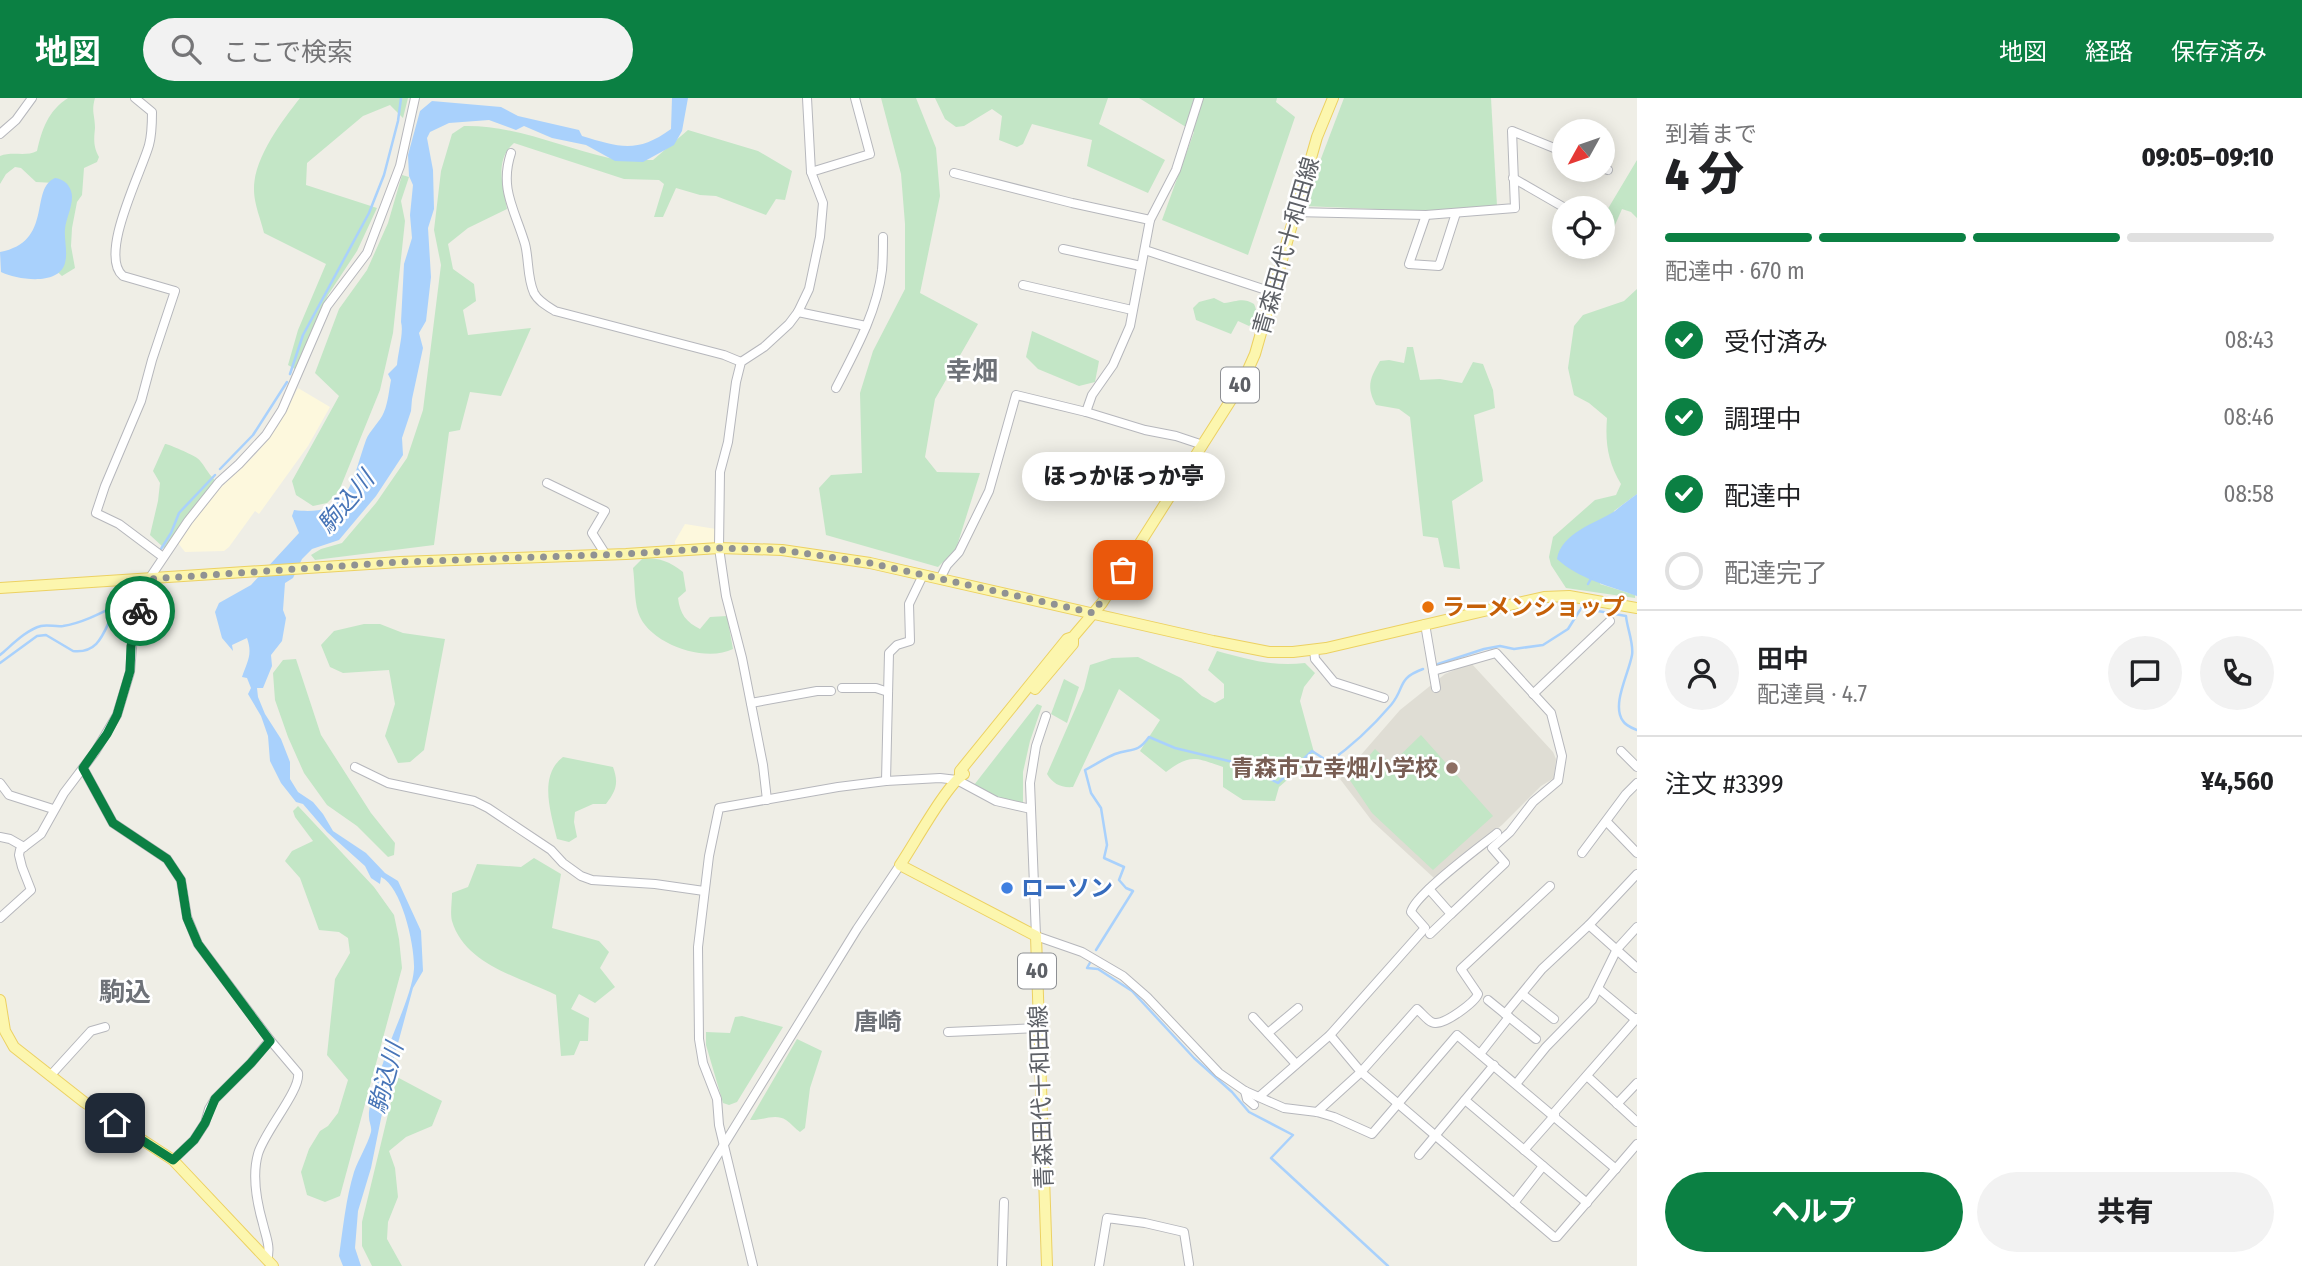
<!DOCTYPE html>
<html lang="ja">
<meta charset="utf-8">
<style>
:root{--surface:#fff;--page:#f2f2f2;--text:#202124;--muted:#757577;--line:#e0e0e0;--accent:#0b8043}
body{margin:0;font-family:"Fira Sans Condensed","Noto Sans JP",sans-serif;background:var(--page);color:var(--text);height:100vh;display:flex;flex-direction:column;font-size:26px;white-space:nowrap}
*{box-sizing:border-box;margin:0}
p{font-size:23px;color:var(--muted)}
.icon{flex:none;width:38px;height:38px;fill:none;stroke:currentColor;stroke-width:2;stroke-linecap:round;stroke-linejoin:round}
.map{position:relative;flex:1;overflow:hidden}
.drawer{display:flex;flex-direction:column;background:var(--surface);width:665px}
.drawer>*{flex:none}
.needle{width:46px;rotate:230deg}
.tools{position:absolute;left:1552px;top:21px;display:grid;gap:14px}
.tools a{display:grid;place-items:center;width:63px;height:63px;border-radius:50%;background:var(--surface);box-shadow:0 4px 18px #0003;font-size:35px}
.pin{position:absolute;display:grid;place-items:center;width:60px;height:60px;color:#fff;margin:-30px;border-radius:14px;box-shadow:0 4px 10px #0006}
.courier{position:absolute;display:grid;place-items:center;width:70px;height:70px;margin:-35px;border:5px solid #0b8043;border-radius:50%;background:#fff;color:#222;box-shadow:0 2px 9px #0007}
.bubble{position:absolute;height:49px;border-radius:24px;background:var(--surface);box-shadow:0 4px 18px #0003;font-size:23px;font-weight:800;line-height:49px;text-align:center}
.headline em{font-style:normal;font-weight:800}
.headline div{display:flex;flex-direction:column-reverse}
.headline{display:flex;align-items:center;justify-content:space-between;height:119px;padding:0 28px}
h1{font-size:46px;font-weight:800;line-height:52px}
.bar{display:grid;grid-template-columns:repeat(4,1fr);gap:10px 7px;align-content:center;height:84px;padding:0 28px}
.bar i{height:9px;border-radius:5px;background:var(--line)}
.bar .on{background:var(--accent)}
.bar p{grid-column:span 4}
.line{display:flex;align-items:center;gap:18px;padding:0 28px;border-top:2px solid var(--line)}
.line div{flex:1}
.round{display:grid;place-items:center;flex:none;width:74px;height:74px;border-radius:37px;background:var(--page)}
ol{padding:0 28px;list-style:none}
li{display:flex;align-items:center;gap:21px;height:77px}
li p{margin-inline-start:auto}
li .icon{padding:7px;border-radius:50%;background:var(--accent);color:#fff;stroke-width:4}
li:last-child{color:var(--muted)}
li i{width:38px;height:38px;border:4px solid var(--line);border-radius:50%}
.cta{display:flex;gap:14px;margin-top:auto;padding:14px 28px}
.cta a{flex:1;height:80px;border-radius:42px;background:var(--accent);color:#fff;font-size:28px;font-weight:800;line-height:80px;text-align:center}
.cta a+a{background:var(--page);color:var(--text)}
header{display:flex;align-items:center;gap:42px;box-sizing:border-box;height:98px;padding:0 35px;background:var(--accent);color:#fff}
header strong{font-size:33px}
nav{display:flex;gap:38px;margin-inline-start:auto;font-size:24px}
.search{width:490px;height:63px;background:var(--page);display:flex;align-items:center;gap:18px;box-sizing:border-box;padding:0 24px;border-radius:38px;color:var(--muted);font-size:26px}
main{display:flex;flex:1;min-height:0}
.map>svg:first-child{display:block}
.commercial{fill:#fdf8dd}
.education{fill:#dfddd4}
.green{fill:#c3e6c6}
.water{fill:#a9d1fc}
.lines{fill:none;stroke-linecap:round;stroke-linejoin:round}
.stream{stroke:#a9d1fc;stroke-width:2.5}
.minor-casing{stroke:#b6b7bc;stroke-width:10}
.major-casing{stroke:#ecd162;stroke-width:12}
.minor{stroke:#fff;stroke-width:8}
.major{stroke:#fcf6ae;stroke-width:10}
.done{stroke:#909293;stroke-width:7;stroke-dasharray:0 12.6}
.route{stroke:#0b8043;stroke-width:9}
.food-dot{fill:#e8710a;stroke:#fff;stroke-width:2.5}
.education-dot{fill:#8d6e63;stroke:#fff;stroke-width:2.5}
.shop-dot{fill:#3f7fe0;stroke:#fff;stroke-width:2.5}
.labels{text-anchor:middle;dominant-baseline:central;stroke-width:5;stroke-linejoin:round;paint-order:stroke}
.shield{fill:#fff;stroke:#8e9094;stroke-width:2}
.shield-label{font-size:21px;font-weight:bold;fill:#5d6066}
.street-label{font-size:23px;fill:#5d6066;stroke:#fff}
.food-label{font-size:23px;font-weight:bold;fill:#c56008;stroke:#fff;text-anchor:start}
.education-label{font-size:23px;font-weight:bold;fill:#785e54;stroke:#fff;text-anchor:end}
.shop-label{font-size:23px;font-weight:bold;fill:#366cbe;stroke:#fff;text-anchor:start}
.water-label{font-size:24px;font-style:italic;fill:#4875b7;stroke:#fff}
.neighbourhood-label{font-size:24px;font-weight:bold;fill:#6e7278;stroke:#fff}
.quarter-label{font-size:26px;font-weight:bold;fill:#6e7278;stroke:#fff}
</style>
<header>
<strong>地図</strong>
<div class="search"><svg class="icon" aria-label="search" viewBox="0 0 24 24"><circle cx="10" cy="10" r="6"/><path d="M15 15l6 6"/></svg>ここで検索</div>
<nav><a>地図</a><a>経路</a><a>保存済み</a></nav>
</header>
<main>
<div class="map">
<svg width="1637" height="1168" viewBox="0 0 1637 1168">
<rect width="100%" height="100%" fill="#efeee6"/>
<g class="commercial">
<path d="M298 290 330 309 308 348 259 416 255 413 229 449 224 453 185 454 178 445 214 396 255 357 278 328Z"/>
<path d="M685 426 716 431 717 445 675 448V443Z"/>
</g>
<path class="education" d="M1471 565 1553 654 1556 661 1554 680 1541 688 1502 727 1434 780 1372 723 1340 681 1400 612 1445 576Z"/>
<g class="green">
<path d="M68 0H95C91 14 95 17 95 30 94 41 93 48 99 59L97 64 84 70 82 97 77 104 72 130 71 148 75 170 62 178 51 168 55 85 36 84 21 70 15 69 6 76 0 86V58C12 53 26 59 37 53 42 31 48 13 68 0Z"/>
<path d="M300 0H408L403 20 390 7 363 18 307 65 306 87 377 110 357 153 328 197 295 271 288 267 298 232 326 166 264 135C261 122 254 106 254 92 253 61 282 23 300 0Z"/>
<path d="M881 0H916L936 50 940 98 920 195 978 226 935 301 925 359 937 374 980 375 956 451 938 469 826 437 819 390 831 377 862 375 860 295 873 253 905 191V126L901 76Z"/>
<path d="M935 0H1108L1099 26 1165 62 1148 95 1087 68 1092 42 1032 26 1023 46 1017 49 999 42 1002 18 992 11 964 28 956 29 945 21Z"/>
<path d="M1139 0H1277L1276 4 1295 19 1248 157 1162 122 1194 34Z"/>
<path d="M1344 0H1491L1497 108 1423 113 1303 108Z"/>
<path d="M464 28C514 27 560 49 609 60 623 63 639 62 653 62L688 32 758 53 792 73 785 102 776 101 766 117 716 98 700 97 676 90 663 119H654L664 86 659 82 624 81 514 45C494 62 503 88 507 111L468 130 448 146 453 171 474 186 476 203 463 212 468 237 531 230 501 298 470 294 460 332 449 334 434 447 315 462 311 457 321 451 342 445 376 405 407 360 423 312 441 167 434 132 441 73 452 36Z"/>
<path d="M1637 62V120L1631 114 1622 111 1608 143 1603 147V119Z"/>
<path d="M402 77 409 79 401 103 405 123 393 235 380 292 339 393 327 405 313 408 296 397 292 383 339 298 315 275 339 211 367 172 388 125Z"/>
<path d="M1637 191V396L1614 413 1600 486 1635 497V500L1566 490 1551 467 1549 459 1553 439 1595 402 1616 397 1621 386C1608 364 1605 345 1607 320L1589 305 1574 297 1568 270 1574 228 1583 217 1624 203Z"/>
<path d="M1214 200 1224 205C1237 204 1242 199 1254 206 1258 214 1257 223 1249 228L1238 223 1231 236 1196 222 1193 210 1199 204Z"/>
<path d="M1032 233 1099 263 1095 284 1079 288 1038 271 1026 259Z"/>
<path d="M1407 249H1413L1420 282 1440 281 1462 285 1473 264 1483 266 1493 292 1495 310 1474 317 1483 383 1452 403 1460 471 1444 469 1438 440 1423 438 1410 319 1399 311 1376 307C1366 289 1370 280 1380 263L1389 262 1404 265Z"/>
<path d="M165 346C169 346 193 357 197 360 203 364 207 375 215 382L164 450 150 437 158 403 160 385 153 373Z"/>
<path d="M643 460C660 460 669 463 683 474L686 493 678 500C680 516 686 524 700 531L710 519 727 518 733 551C705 565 648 546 638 514 634 501 635 484 633 470Z"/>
<path d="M364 526H380L403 535 445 541 424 652 410 664 398 665 385 638 395 606 389 572 343 575 330 569 321 547 334 533Z"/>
<path d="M1217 553C1247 561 1273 569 1305 565L1315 575 1304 589 1300 603 1315 658 1279 689 1275 703 1243 702 1223 689V669C1196 660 1191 655 1166 674L1140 653 1160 622 1119 591 1073 689C1061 690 1053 686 1047 676L1084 591 1090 567 1112 560 1138 559 1181 580 1202 598 1215 605 1224 600V586L1208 572Z"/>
<path d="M296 561 321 637 371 715 395 745 394 757 388 759 357 728 327 707 304 675 288 639 275 602 273 575 283 562Z"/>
<path d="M1064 581 1079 589 1067 625 1051 616Z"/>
<path d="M1037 606 1042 608 1030 643 1023 674V705L995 700 974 687Z"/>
<path d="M1421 637 1493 718 1433 772 1372 715 1349 681 1375 651 1391 666Z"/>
<path d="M563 659 613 669C619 685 616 693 606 706H593L575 714 574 724 577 739 569 744 557 741C551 715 538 678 563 659Z"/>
<path d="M298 708 374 789 394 817 399 841 402 870 340 1098 325 1104 307 1097 301 1074 309 1051 320 1033 328 1028 338 1015 348 982 327 957 335 881 350 855 348 840 339 834 319 832 300 780 285 763 292 753 313 743 295 719 293 713Z"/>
<path d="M534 760 561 776 552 830 599 843 609 854 600 870 615 889 595 905 579 896 571 911 589 920 588 943H580L574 957 561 958 556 897C520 879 465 867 452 823 450 815 452 804 452 795L468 789 477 766 521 769Z"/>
<path d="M742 918 783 929 737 1004 729 1007 723 1005 706 947V934L730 935 735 919Z"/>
<path d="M797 941 822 953 810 990 805 1030 800 1034C795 1031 791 1025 786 1022 775 1015 762 1023 750 1022Z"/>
<path d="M397 979 442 1003 432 1028 406 1039 389 1053 395 1070 398 1099 388 1124 387 1141 402 1168H372L362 1148V1124Z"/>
</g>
<g class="water">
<path d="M672 0H688L682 33 674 47 643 64 615 63 586 47 552 40 524 28 516 32 489 22 449 25 430 34 427 40 433 72 434 111 428 130 431 179 426 223 419 235 423 250 412 301 411 313 402 340 403 357 376 398 339 442 312 451 302 461 293 480 285 485 283 512 286 520 282 543 271 557 272 568 263 590H257L258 599 265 616 281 641 290 664V681L298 694 313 704 323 716 333 733 366 755 385 775 398 783 421 833 423 873 413 890 391 971 371 1070 358 1113 355 1150 361 1168H343L339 1158C343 1130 346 1100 354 1074 359 1060 367 1048 371 1034 372 1028 369 1025 369 1019 368 1007 380 974 384 962 392 935 412 897 414 871 415 848 402 789 381 779L380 786 371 780 365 768 327 734 303 706 296 704 281 685 270 663 268 638 261 618 248 596 251 590 247 580 242 579C247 564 253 557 247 540L232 547 233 553 222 540 215 514 219 505 251 487 299 435 292 418 294 412C351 419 351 384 366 342 370 332 380 324 384 314 388 305 389 292 391 282L388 276 397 267C398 254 404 234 401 224L404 166 412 140 410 117 413 87 409 78 408 57 420 13 432 3 501 9 518 18 579 32 582 38C619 49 637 56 671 31Z"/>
<path d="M55 80C63 81 69 86 71 93 75 104 66 120 65 131 64 142 68 154 65 165 59 188 18 182 1 174L0 154C54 144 29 91 55 80Z"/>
<path d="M1637 396V498C1609 488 1579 481 1557 461 1561 435 1596 425 1615 413 1622 407 1630 401 1637 396Z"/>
</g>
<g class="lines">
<g class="stream">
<path d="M290 276 303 237 369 115 384 77 398 23 401 0"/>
<path d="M220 371 253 337 287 284"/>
<path d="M161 451 171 435 179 415 215 377"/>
<path d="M1588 486 1592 479"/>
<path d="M1581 510 1626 518C1627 530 1634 546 1632 557 1629 575 1611 607 1623 623 1626 628 1632 630 1637 632"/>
<path d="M0 557C12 547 26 532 41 528 48 526 55 529 63 528 82 525 101 515 119 506"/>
<path d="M0 565 37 538 46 537 73 553C101 556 104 531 115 512 119 506 126 501 130 494"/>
<path d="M1438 566 1484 551 1500 548 1514 551 1543 547 1568 531 1580 512"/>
<path d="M1096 852 1133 793 1126 790 1119 782 1124 769 1104 760 1107 747 1101 710 1091 695 1085 672C1095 667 1105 660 1115 656 1131 650 1137 656 1149 639L1175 650 1241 666 1278 685 1312 653 1329 664C1352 648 1373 628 1391 607 1406 589 1396 581 1423 571"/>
<path d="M1091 863 1087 870 1098 871 1132 893 1194 960 1232 994 1249 1014 1293 1037 1271 1060 1388 1168"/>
</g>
<defs>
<g id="minor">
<path d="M135 0 152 14C152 25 152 36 149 47 142 73 98 157 123 178L175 193 152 262 141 303 105 388 96 415 119 426 163 459"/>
<path d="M0 36 16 22 32 0"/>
<path d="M511 55C499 91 515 112 525 146 529 161 527 180 534 195 538 203 547 208 555 213L724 257 741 264"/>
<path d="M1603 70 1608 72"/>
<path d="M811 74 870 56 855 0"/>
<path d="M954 75 1072 105 1150 122"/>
<path d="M1513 80 1565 110"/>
<path d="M1294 114 1426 117 1515 110 1512 33 1564 54"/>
<path d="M1426 117 1409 166 1439 168 1456 115"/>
<path d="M1063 151 1141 168"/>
<path d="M1145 152 1272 194"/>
<path d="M1023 187 1132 212"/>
<path d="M798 214 866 228"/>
<path d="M836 290C855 253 877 214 882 172 883 161 883 150 883 139"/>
<path d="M1086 314 1092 297 1113 267 1130 228 1150 122 1176 72 1199 0"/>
<path d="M547 385 605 413 592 435 606 457"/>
<path d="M940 481 947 467 959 454 989 393 1016 297 1086 314 1145 332 1176 338 1203 347"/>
<path d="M1425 526 1436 590"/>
<path d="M1314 551 1315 561 1334 584 1384 600"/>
<path d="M842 590H876L888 594"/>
<path d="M1533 596 1610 523"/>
<path d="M751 605 817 593H831"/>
<path d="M1046 618 1036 648 1030 685 1036 838 1082 854 1123 878 1147 899 1219 975 1245 993 1284 1010 1317 1014 1334 1019 1372 1036 1457 937 1616 1071"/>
<path d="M1621 653 1637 669"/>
<path d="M355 669 388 685 474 703 488 710 551 752 563 765 581 778 592 782 655 786 704 793"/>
<path d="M83 670 113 725 167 761 181 782 187 819 198 846 270 942 251 965 215 1001 209 1011 205 1025 194 1042 173 1062"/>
<path d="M886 683 889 555 897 547 910 543 909 506 923 477"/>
<path d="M0 685 9 697 53 711"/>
<path d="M767 702 763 667 742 560 726 498 719 450 720 374 728 344 736 284 741 264 764 249 789 226 798 214 809 191 820 139 823 105 811 74 807 0"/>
<path d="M1607 724 1637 755"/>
<path d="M0 739 10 741 24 749"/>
<path d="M1582 755 1626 696 1637 685"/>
<path d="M1429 791 1451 816 1505 765 1492 750 1510 734 1533 704 1558 683 1562 658 1551 615 1496 555 1433 573"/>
<path d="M0 820 31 792 22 769 19 757 20 752 41 736 64 695 95 654 117 617 130 574 133 538 149 481 188 423 219 384 239 366 266 337 282 312 327 208 367 155 400 68 415 0"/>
<path d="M1589 827 1637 870"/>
<path d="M1430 836 1451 816"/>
<path d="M1599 891 1636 922"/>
<path d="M1522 896 1554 921"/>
<path d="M1488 902 1536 941"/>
<path d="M1505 916 1542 871 1589 827 1637 776"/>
<path d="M1253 919 1296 966"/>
<path d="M948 934 1038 930"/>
<path d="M1268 935 1298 910"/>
<path d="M1330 937 1361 974 1554 1139H1557L1637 1046"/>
<path d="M1480 956 1509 919"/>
<path d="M50 978 91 933 105 929"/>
<path d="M1587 978 1637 1024"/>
<path d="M1516 986 1546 949 1592 902 1617 851 1637 829"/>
<path d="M1245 993 1247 1001 1254 1007"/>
<path d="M1260 998 1330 937 1425 830 1411 814C1414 797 1480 749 1497 735"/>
<path d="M1465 1002 1587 1105"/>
<path d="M1617 1006 1637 985"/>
<path d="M1317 1014 1361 974 1417 911C1422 915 1429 925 1435 925 1446 926 1475 904 1478 896L1461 871 1550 788"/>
<path d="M1553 1016 1637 920"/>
<path d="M1524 1052 1555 1017"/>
<path d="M1419 1057 1494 967"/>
<path d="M1514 1105 1543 1068"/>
<path d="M267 1162C271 1149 266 1139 263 1126 257 1105 252 1077 258 1056 264 1034 301 992 298 975L270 942"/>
<path d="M649 1168 857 831 900 767"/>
<path d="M753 1168 719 1027 717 1001 703 965 699 941 698 849 709 758 719 710 838 689 886 683 940 680 957 682 996 703 1031 711"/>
<path d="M1002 1168 1004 1104"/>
<path d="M1099 1168 1107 1120 1145 1125 1184 1134 1189 1166"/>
</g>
<g id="major">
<path d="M0 490 400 464 626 456 719 450 782 452 870 465 1213 543 1269 554H1293L1326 550 1544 499 1569 498 1637 510"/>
<path d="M1035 591 1073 546V541"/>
<path d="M964 676C947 686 913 748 900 767L1036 838 1047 1168"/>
<path d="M960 679V673L1067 541 1073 539 1102 505 1243 283 1255 256 1317 39 1333 0"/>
<path d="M0 902 5 933 14 949 84 1004 173 1062 273 1168"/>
</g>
</defs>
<use href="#minor" class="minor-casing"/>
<use href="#major" class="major-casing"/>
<use href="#minor" class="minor"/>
<use href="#major" class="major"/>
</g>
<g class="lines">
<path class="done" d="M140 513 149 481 400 464 625 456 719 450 782 452 870 465 1093 515 1123 472"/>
<path class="route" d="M115 1025 173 1062 194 1042 205 1025 215 1001 251 965 270 943 198 846 187 820 181 782 167 761 113 725 83 670 107 636 117 617 130 573 131 548 140 513"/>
</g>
<circle class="food-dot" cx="1428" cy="509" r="7"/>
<circle class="education-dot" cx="1452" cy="670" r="7"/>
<circle class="shop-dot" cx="1007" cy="790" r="7"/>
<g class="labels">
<g class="shield">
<rect x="1221" y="269.5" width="38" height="35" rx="5"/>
<rect x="1018" y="855.5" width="38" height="35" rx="5"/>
</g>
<g class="shield-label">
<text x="1240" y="287">40</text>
<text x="1037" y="873">40</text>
</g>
<g class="street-label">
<text transform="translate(1286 148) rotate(-74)">青森田代十和田線</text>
<text transform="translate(1041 999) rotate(-92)">青森田代十和田線</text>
</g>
<g class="food-label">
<text x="1442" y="509">ラーメンショップ</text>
</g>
<g class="education-label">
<text x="1438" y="670">青森市立幸畑小学校</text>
</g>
<g class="shop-label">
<text x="1021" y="790">ローソン</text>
</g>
<g class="water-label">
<text transform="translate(346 404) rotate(-50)">駒込川</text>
<text transform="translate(386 980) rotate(-75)">駒込川</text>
</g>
<g class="neighbourhood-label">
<text x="878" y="924">唐崎</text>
</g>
<g class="quarter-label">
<text x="972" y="273">幸畑</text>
<text x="125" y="894">駒込</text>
</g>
</g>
</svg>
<div class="tools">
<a><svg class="needle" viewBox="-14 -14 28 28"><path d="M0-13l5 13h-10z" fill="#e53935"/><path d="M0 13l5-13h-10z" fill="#757577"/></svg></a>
<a><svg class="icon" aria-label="locate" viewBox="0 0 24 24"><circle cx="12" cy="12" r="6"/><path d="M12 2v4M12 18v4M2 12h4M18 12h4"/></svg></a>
</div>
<div class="pin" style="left:1123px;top:472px;background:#ea580c"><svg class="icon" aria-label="bag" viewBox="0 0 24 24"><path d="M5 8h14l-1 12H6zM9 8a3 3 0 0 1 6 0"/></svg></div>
<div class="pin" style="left:115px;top:1025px;background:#1f2937"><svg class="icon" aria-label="home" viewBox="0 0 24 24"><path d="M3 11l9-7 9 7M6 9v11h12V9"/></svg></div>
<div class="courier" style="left:140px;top:513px"><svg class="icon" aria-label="bike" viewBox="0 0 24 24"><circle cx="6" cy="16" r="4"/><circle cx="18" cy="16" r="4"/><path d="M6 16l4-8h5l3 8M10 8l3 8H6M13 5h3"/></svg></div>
<div class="bubble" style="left:1022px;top:354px;width:203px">ほっかほっか亭</div>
</div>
<section class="drawer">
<div class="headline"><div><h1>4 分</h1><p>到着まで</p></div><em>09:05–09:10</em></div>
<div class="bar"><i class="on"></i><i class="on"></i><i class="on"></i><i></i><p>配達中 · 670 m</p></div>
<ol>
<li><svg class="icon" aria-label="check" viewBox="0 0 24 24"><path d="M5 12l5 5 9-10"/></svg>受付済み<p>08:43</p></li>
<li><svg class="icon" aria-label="check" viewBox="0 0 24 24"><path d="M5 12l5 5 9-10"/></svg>調理中<p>08:46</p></li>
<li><svg class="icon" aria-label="check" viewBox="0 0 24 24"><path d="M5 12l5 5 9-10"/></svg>配達中<p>08:58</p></li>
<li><i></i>配達完了</li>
</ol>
<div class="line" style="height:126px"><a class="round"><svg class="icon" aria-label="person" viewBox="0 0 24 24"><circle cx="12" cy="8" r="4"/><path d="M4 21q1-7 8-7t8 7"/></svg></a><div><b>田中</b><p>配達員 · 4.7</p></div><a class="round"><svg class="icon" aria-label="chat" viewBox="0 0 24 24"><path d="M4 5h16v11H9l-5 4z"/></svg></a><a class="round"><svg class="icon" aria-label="phone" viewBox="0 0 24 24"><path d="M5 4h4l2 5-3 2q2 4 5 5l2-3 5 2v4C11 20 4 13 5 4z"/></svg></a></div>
<div class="line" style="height:91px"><div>注文 #3399</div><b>¥4,560</b></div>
<div class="cta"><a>ヘルプ</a><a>共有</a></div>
</section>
</main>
